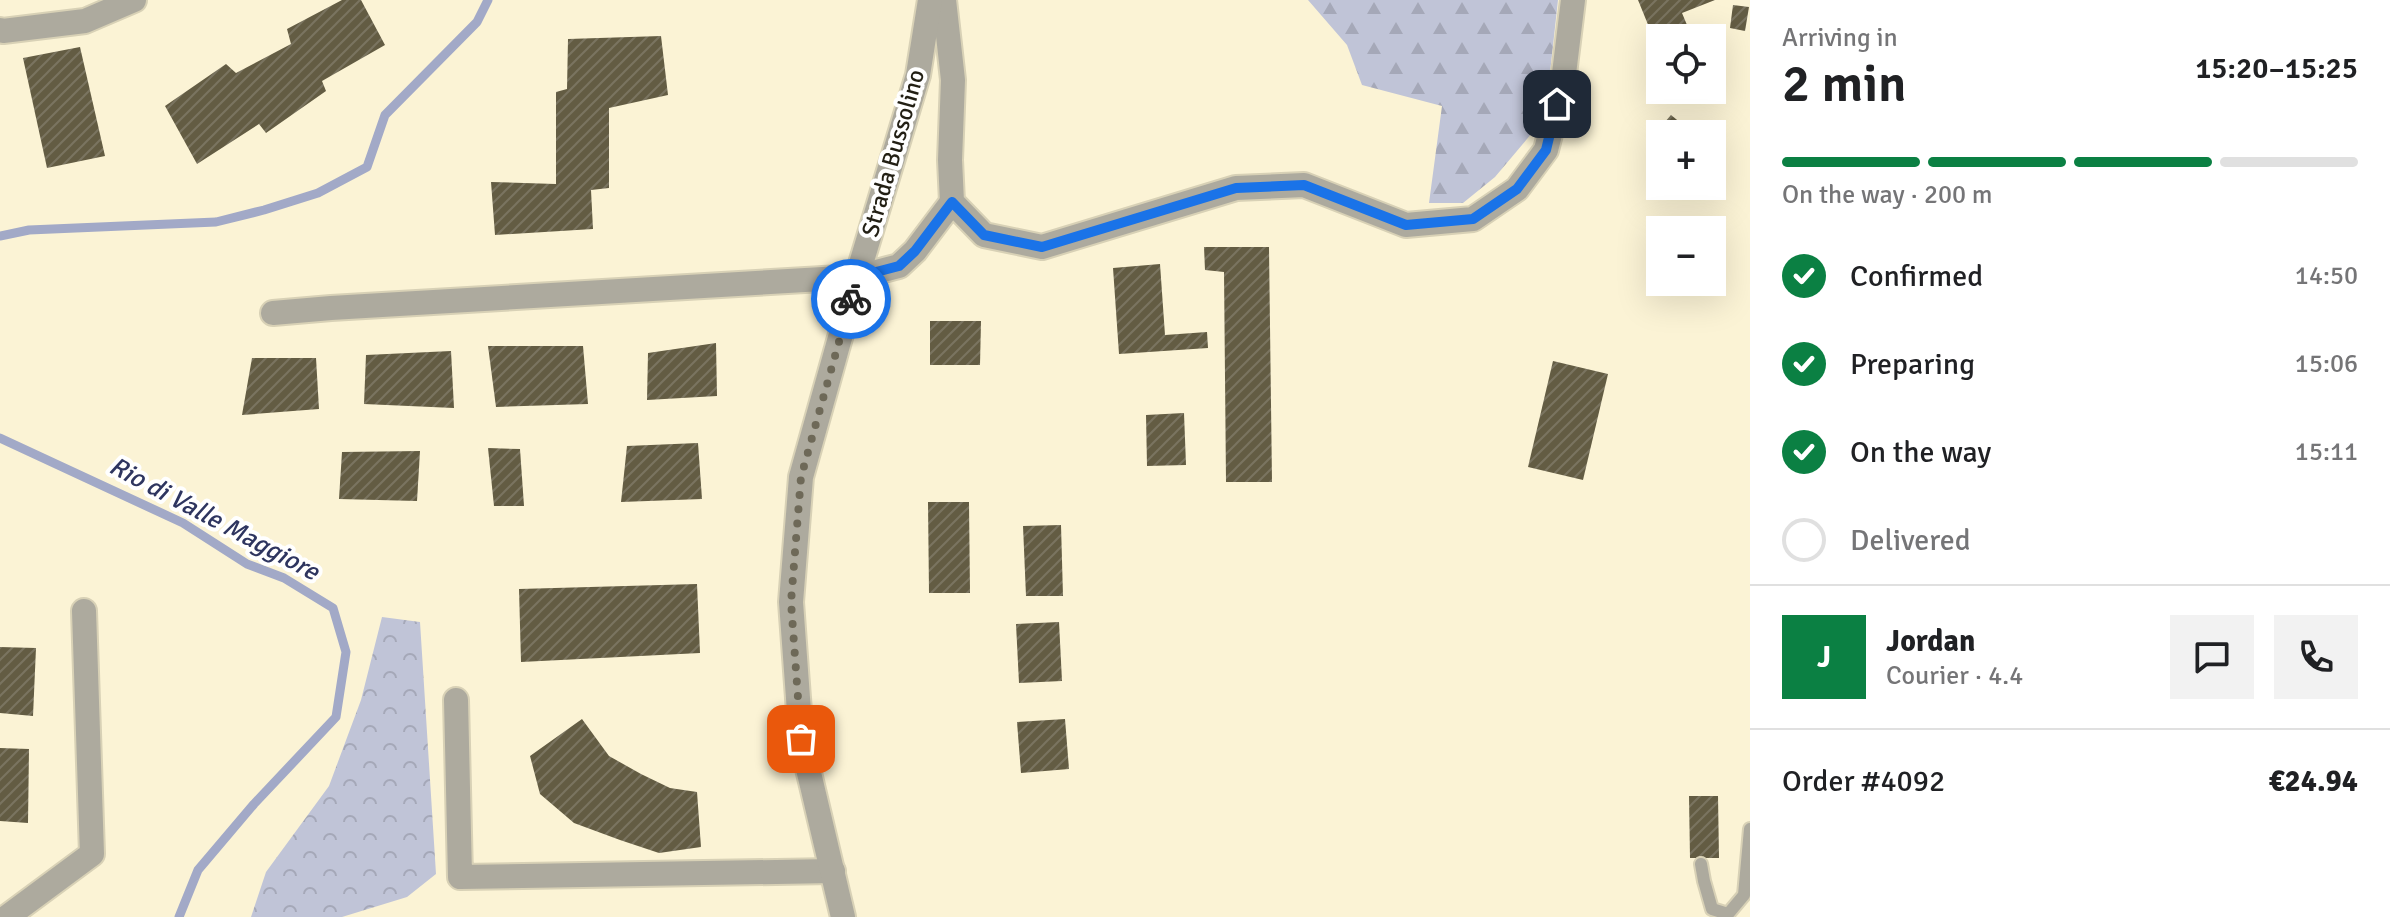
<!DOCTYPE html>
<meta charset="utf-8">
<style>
:root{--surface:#fff;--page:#f2f2f2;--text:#202124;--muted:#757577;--line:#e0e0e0;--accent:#0b8043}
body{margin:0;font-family:Signika,sans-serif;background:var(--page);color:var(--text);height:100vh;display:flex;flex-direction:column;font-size:30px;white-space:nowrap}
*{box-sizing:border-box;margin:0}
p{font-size:26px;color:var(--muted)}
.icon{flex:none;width:44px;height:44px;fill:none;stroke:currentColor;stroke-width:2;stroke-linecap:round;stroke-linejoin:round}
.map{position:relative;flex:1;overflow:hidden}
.side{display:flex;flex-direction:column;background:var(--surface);width:640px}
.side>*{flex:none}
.tools{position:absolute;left:1646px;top:24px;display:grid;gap:16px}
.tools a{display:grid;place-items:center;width:80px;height:80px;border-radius:0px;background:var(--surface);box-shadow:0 8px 32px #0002;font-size:40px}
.pin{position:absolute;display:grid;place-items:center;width:68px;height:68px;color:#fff;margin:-34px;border-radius:16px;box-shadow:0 4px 12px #0006}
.courier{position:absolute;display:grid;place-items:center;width:80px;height:80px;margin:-40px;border:6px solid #1a73e8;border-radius:50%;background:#fff;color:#222;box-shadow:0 2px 10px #0007}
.overview em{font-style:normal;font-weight:600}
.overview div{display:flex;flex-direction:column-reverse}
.overview{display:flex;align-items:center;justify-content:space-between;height:136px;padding:0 32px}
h1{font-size:52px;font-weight:600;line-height:60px}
.bar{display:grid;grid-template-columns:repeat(4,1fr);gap:12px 8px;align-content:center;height:96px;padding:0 32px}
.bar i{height:10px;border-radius:6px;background:var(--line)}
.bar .selected{background:var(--accent)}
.bar p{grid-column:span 4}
.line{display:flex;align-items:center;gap:20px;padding:0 32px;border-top:2px solid var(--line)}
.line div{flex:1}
.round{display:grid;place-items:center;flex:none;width:84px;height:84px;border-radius:0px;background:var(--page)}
ol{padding:0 32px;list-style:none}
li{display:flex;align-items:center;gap:24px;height:88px}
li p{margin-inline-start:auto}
li .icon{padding:8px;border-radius:50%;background:var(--accent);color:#fff;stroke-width:4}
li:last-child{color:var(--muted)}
li i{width:44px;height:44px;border:4px solid var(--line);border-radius:50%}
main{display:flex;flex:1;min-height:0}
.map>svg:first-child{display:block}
.forest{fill:url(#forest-firs)}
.park{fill:url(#park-crowns)}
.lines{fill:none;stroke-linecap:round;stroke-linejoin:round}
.stream{stroke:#a2a9c7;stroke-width:9}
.building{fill:url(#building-hatch)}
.service-casing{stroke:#d8d1b6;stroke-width:16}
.minor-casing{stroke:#d8d1b6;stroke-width:28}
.tertiary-casing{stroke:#d8d1b6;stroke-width:28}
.service{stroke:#adaa9e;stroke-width:12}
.minor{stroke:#adaa9e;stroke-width:24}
.tertiary{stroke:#adaa9e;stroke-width:24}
.done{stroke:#6e6958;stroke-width:8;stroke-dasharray:0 14.4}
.route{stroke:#1a73e8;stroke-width:10}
.labels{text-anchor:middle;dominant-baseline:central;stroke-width:8;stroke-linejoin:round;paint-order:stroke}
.street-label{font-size:24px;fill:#221f14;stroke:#fff}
.water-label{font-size:26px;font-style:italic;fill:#2e355f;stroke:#fff}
</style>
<main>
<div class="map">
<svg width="1750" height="917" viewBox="0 0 1750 917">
<defs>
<pattern id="forest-firs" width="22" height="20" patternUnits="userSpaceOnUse" patternTransform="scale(2)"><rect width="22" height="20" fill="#c0c4d7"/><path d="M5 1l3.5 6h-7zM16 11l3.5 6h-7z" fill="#a5a8b8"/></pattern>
<pattern id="park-crowns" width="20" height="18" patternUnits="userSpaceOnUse" patternTransform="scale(2)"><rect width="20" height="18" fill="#c0c4d7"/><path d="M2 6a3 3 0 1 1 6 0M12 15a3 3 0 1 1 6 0" fill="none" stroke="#a5a8b8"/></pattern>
<pattern id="building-hatch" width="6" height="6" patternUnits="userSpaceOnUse" patternTransform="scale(2)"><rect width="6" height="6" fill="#635c43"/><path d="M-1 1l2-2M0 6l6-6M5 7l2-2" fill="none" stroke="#7a7460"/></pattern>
</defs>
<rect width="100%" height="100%" fill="#fbf3d5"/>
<path class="forest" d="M1308 0H1558L1548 91 1532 133 1495 177 1463 203H1429L1442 106 1362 85 1347 45Z"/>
<path class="park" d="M382 617 420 622 436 874 407 897 342 917H251L266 872 329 786 361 700Z"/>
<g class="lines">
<g class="stream">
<path d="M0 236 29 230 216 222 264 210 318 193 367 167 385 115 477 22 488 0"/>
<path d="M0 438 183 523 247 564 284 578 333 608 346 652 336 717 254 804 198 870 179 917"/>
</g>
</g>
<g class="building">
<path d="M342 0H361L385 45 322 81 326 91 266 133 259 124 197 164 165 106 226 64 236 73 291 44 287 29Z"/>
<path d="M1638 0H1715L1682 13 1692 37 1660 38V54Z"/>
<path d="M1733 5 1749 7 1745 31 1730 28Z"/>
<path d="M661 36 668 95 609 108V188L591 190 593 229 495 235 491 182 556 184V92L567 89 568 39Z"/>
<path d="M80 47 105 156 47 168 23 58Z"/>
<path d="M1671 115 1682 124 1674 134H1665L1659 129Z"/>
<path d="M1204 247H1269L1272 482H1226L1224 272 1205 270Z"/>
<path d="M1160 264 1165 335 1207 332 1208 348 1119 354 1113 268Z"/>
<path d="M930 321H981L980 365H930Z"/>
<path d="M716 343 717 396 647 400 648 353Z"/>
<path d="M488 346H583L588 404 496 407Z"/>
<path d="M451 351 454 408 364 404 366 355Z"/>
<path d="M252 358H316L319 409 242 415Z"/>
<path d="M1553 361 1608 374 1583 480 1528 467Z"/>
<path d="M1184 413 1186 465 1147 466 1146 415Z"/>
<path d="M698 443 702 499 621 502 627 446Z"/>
<path d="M488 448 520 449 524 506H494Z"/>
<path d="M420 451 417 501 339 499 342 452Z"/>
<path d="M928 502H969L970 593H929Z"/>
<path d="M1061 525 1063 596H1026L1023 526Z"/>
<path d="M697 584 700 653 521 662 519 589Z"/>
<path d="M1059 622 1062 681 1019 683 1016 624Z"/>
<path d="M0 647 36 648 33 716 0 713Z"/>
<path d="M582 719 609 756 641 774 670 788 697 792 701 847 659 853 620 840 574 823 540 794 530 756Z"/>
<path d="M1065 719 1069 769 1021 773 1017 722Z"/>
<path d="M0 748 29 749 28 823 0 821Z"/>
<path d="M1689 796H1718L1719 858H1690Z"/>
</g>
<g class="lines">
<defs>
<path id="service" d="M1701 864 1704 881 1712 909 1728 914 1744 895 1750 829"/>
<g id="minor">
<path d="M944 0 953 80 950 160 952 202 984 235 1042 247 1236 188 1304 185 1406 225 1473 219 1517 189 1546 150 1563 82 1573 0"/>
<path d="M0 30 3 31 85 21 134 0"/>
<path d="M273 313 331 308 857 277 899 266 915 251 952 202"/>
<path d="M456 700 460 877 833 871"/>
<path d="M7 917 92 854 84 611"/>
</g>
<path id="tertiary" d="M843 917 801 739 791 602 801 477 857 277 918 75 930 0"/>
</defs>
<use href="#service" class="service-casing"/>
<use href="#minor" class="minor-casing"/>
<use href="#tertiary" class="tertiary-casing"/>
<use href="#service" class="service"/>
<use href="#minor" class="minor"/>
<use href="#tertiary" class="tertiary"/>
</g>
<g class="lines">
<path class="done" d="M801 739 791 602 801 477 851 299"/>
<path class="route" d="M851 299 857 277 899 266 915 251 952 202 984 235 1042 247 1236 188 1304 185 1406 225 1473 219 1517 189 1546 150 1557 104"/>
</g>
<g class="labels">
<g class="street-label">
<text transform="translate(893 153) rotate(-74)">Strada Bussolino</text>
</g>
<g class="water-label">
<text transform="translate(214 519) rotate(28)">Rio di Valle Maggiore</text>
</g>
</g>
</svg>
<div class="tools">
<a><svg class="icon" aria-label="locate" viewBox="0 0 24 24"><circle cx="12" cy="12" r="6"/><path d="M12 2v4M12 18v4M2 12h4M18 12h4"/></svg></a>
<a>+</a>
<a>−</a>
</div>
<div class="pin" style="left:801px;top:739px;background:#ea580c"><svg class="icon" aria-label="bag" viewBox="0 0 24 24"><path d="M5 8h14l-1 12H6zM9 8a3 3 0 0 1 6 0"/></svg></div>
<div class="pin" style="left:1557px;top:104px;background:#1f2937"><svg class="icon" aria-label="home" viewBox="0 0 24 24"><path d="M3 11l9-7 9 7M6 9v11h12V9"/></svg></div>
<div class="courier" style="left:851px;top:299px"><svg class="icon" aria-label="bike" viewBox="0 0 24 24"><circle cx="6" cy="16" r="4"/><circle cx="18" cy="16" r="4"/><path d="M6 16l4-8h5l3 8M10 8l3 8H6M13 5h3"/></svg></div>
</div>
<section class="side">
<div class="overview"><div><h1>2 min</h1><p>Arriving in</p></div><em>15:20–15:25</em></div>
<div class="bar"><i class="selected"></i><i class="selected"></i><i class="selected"></i><i></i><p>On the way · 200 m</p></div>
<ol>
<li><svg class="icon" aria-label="check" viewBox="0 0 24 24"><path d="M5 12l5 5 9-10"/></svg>Confirmed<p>14:50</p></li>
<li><svg class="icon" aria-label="check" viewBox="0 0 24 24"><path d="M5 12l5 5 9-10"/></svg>Preparing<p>15:06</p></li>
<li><svg class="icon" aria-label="check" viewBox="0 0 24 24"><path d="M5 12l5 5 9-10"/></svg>On the way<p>15:11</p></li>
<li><i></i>Delivered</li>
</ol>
<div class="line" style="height:144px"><b class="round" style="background:var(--accent);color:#fff">J</b><div><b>Jordan</b><p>Courier · 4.4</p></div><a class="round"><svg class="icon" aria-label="chat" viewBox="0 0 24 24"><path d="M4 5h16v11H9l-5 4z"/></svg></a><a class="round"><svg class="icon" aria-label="phone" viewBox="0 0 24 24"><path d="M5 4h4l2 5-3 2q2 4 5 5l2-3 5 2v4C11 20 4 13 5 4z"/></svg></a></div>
<div class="line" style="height:104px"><div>Order #4092</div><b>€24.94</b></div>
</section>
</main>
